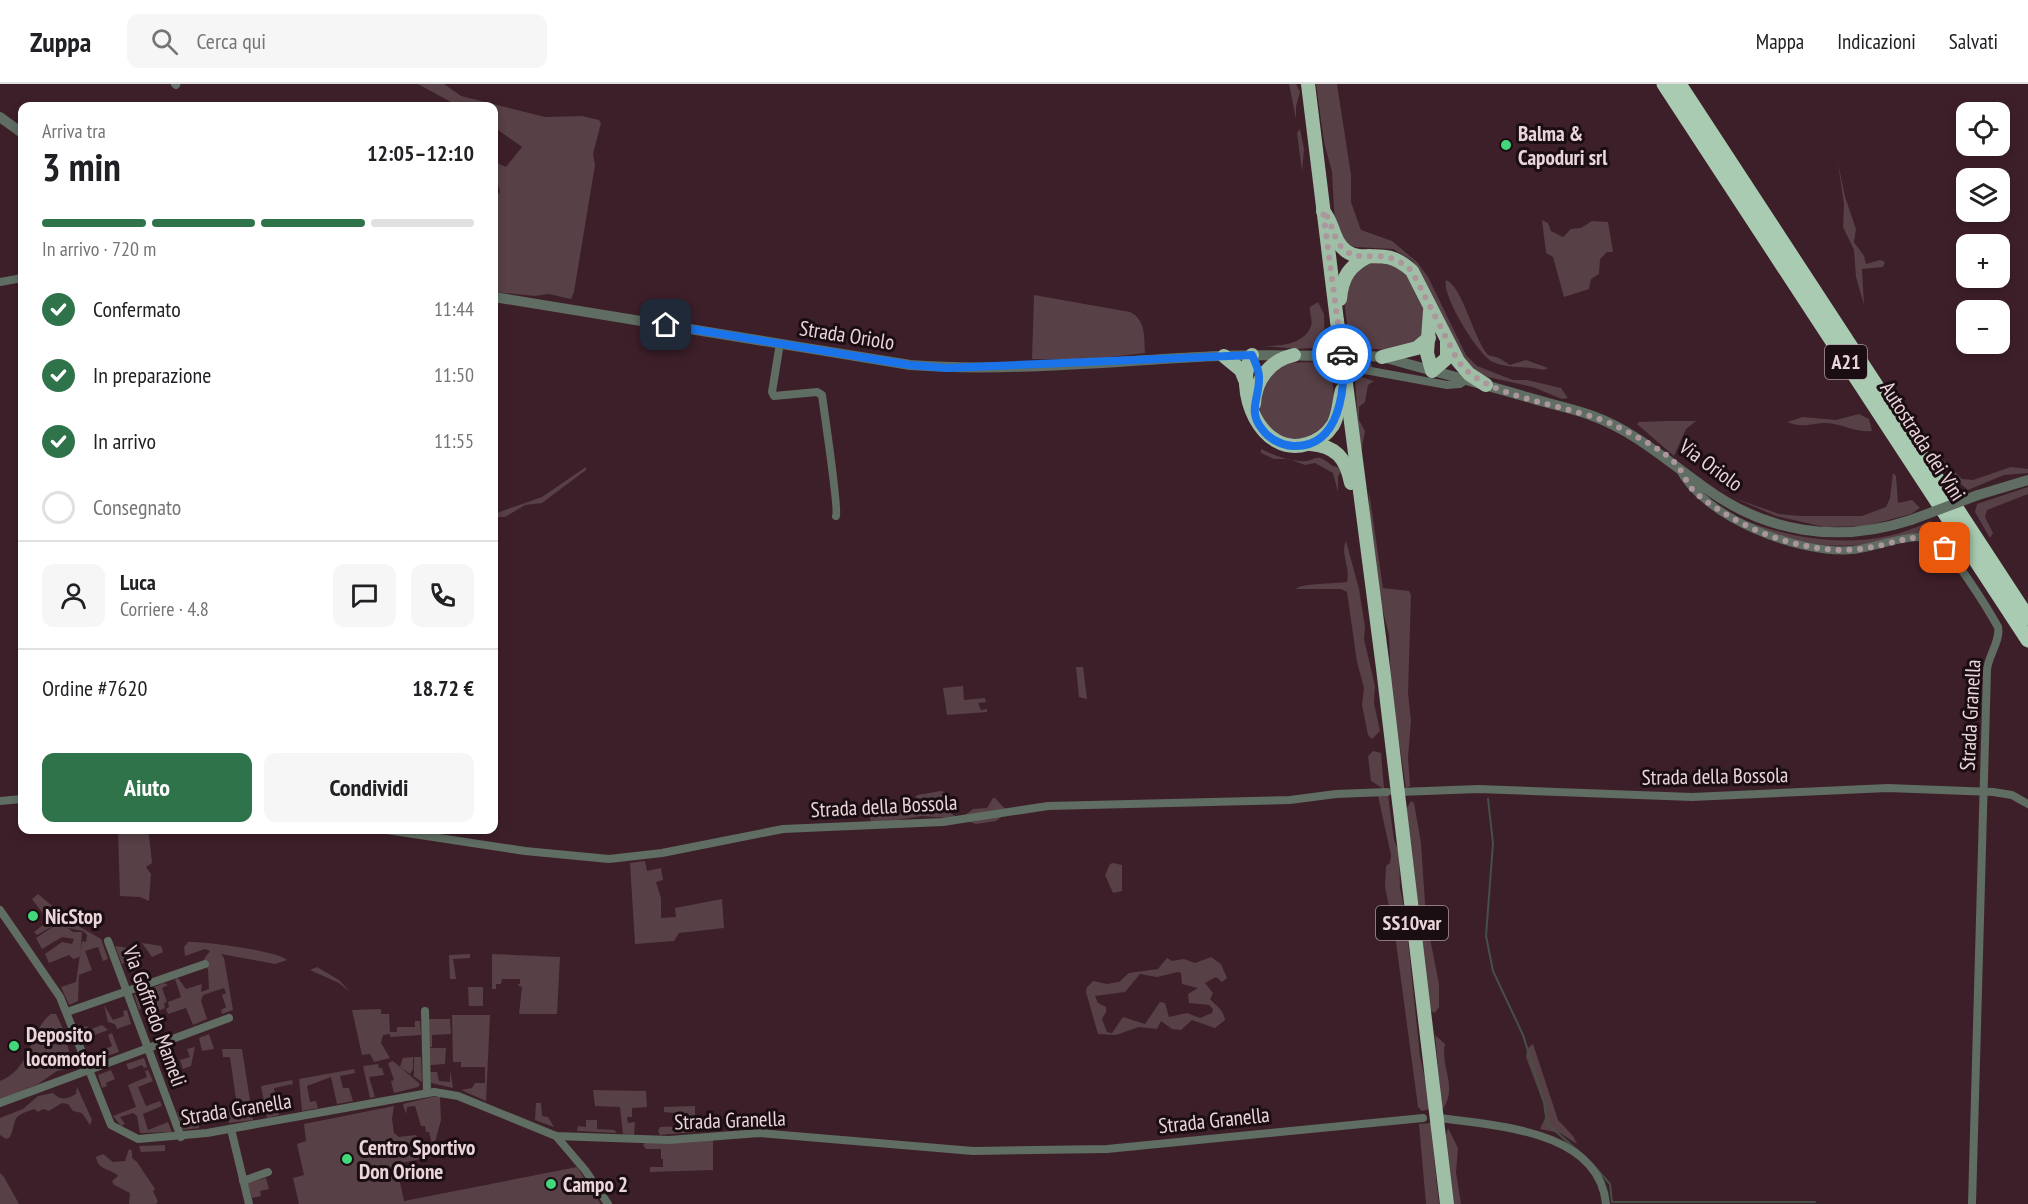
<!DOCTYPE html>
<html lang="it">
<meta charset="utf-8">
<style>
:root{--surface:#fff;--page:#f6f6f6;--text:#202124;--muted:#757577;--line:#e0e0e0;--accent:#2f734b}
body{margin:0;font-family:"PT Sans Narrow",sans-serif;background:var(--page);color:var(--text);height:100vh;display:flex;flex-direction:column;font-size:22px;white-space:nowrap}
*{box-sizing:border-box;margin:0}
p{font-size:20px;color:var(--muted)}
.icon{flex:none;width:33px;height:33px;fill:none;stroke:currentColor;stroke-width:2;stroke-linecap:round;stroke-linejoin:round}
.map{position:relative;flex:1;overflow:hidden}
.details{position:absolute;left:18px;top:18px;width:480px;height:732px;display:flex;flex-direction:column;background:var(--surface);border-radius:12px;box-shadow:0 3px 9px #0003}
.details>*{flex:none}
.buttons{position:absolute;left:1956px;top:18px;display:grid;gap:12px}
.buttons a{display:grid;place-items:center;width:54px;height:54px;border-radius:12px;background:var(--surface);box-shadow:0 3px 9px #0003;font-size:30px}
.pin{position:absolute;display:grid;place-items:center;width:51px;height:51px;color:#fff;margin:-26px;border-radius:12px;box-shadow:0 3px 9px #0006}
.courier{position:absolute;display:grid;place-items:center;width:60px;height:60px;margin:-30px;border:4px solid #1a73e8;border-radius:50%;background:#fff;color:#222;box-shadow:0 2px 8px #0007}
.head em{font-style:normal;font-weight:800}
.head div{display:flex;flex-direction:column-reverse}
.head{display:flex;align-items:center;justify-content:space-between;height:102px;padding:0 24px}
h1{font-size:39px;font-weight:800;line-height:45px}
.bar{display:grid;grid-template-columns:repeat(4,1fr);gap:9px 6px;align-content:center;height:72px;padding:0 24px}
.bar i{height:8px;border-radius:4px;background:var(--line)}
.bar .active{background:var(--accent)}
.bar p{grid-column:span 4}
.line{display:flex;align-items:center;gap:15px;padding:0 24px;border-top:2px solid var(--line)}
.line div{flex:1}
.round{display:grid;place-items:center;flex:none;width:63px;height:63px;border-radius:12px;background:var(--page)}
ol{padding:0 24px;list-style:none}
li{display:flex;align-items:center;gap:18px;height:66px}
li p{margin-inline-start:auto}
li .icon{padding:6px;border-radius:50%;background:var(--accent);color:#fff;stroke-width:4}
li:last-child{color:var(--muted)}
li i{width:33px;height:33px;border:3px solid var(--line);border-radius:50%}
.button{display:flex;gap:12px;margin-top:auto;padding:12px 24px}
.button a{flex:1;height:69px;border-radius:12px;background:var(--accent);color:#fff;font-size:24px;font-weight:800;line-height:69px;text-align:center}
.button a+a{background:var(--page);color:var(--text)}
header{display:flex;align-items:center;gap:36px;box-sizing:border-box;height:84px;padding:0 30px;background:var(--surface);border-bottom:2px solid var(--line)}
header strong{font-size:28px}
nav{display:flex;gap:33px;margin-inline-start:auto;font-size:21px}
.search{width:420px;height:54px;background:var(--page);display:flex;align-items:center;gap:15px;box-sizing:border-box;padding:0 21px;border-radius:12px;color:var(--muted);font-size:22px}
.map>svg:first-child{display:block}
.green{fill:#574046;fill-rule:evenodd}
.lines{fill:none;stroke-linecap:round;stroke-linejoin:round}
.stream{stroke:#465046;stroke-width:2}
.tertiary-tunnel{stroke:#573a44;stroke-width:10;stroke-dasharray:10 5;stroke-linecap:butt}
.minor{stroke:#5f6d62;stroke-width:8}
.tertiary{stroke:#5f6d62;stroke-width:10}
.trunk{stroke:#9ebea6;stroke-width:14}
.motorway{stroke:#a9cbb1;stroke-width:15}
.tertiary-bridge{stroke:#5f6d62;stroke-width:10}
.trunk-bridge{stroke:#9ebea6;stroke-width:14}
.done{stroke:#ad959c;stroke-width:6;stroke-dasharray:0 10.8}
.route{stroke:#1a73e8;stroke-width:8}
.poi-dot{fill:#42d77b;stroke:#1b0e12;stroke-width:2}
.labels{text-anchor:middle;dominant-baseline:central;stroke-width:6;stroke-linejoin:round;paint-order:stroke}
.shield{fill:#1b0e12;stroke:#ac999e;stroke-width:1.5}
.shield-label{font-size:20px;font-weight:bold;fill:#ead5da}
.poi-label{font-size:21px;font-weight:bold;fill:#ead5da;stroke:#1b0e12;text-anchor:start}
.street-label{font-size:21px;fill:#ead5da;stroke:#1b0e12}
</style>
<header>
<strong>Zuppa</strong>
<div class="search"><svg class="icon" aria-label="search" viewBox="0 0 24 24"><circle cx="10" cy="10" r="6"/><path d="M15 15l6 6"/></svg>Cerca qui</div>
<nav><a>Mappa</a><a>Indicazioni</a><a>Salvati</a></nav>
</header>
<div class="map">
<svg width="2028" height="1120" viewBox="0 0 2028 1120">
<rect width="100%" height="100%" fill="#3d1f29"/>
<g class="green">
<path d="M418 0H444L461 12 545 33 582 32 599 36 601 39 593 70 595 81 574 208 571 215 549 210 535 212 494 208V116L500 108 499 103 494 101V87L497 79 506 83 522 63 494 43V22L470 20 458 22Z"/>
<path d="M1289 0H1296L1300 8 1296 22V35Z"/>
<path d="M1316 0H1337L1351 91V118L1361 146 1392 157 1417 178 1428 193 1466 271 1477 282 1513 296H1527L1561 304 1568 314 1562 315 1533 303 1479 291 1459 267 1413 177 1393 165 1355 163 1345 159 1335 142 1332 88 1324 58Z"/>
<path d="M1300 45 1304 65 1302 87 1297 49Z"/>
<path d="M1838 79 1845 113 1856 145 1854 158 1864 172 1866 180 1880 176 1885 178 1883 183 1862 185 1864 221 1856 193 1854 166 1843 143 1844 120Z"/>
<path d="M1542 136 1548 139 1551 147 1563 153 1571 145 1581 144 1592 137 1608 138 1613 168H1607L1600 175 1599 190 1591 195 1589 205 1564 213 1553 173 1546 169Z"/>
<path d="M1372 177 1396 181 1405 189 1426 227 1424 250 1417 258 1397 266 1350 264 1344 216 1351 191Z"/>
<path d="M1446 196C1463 203 1473 254 1488 271L1499 274 1510 281 1526 276 1548 284 1544 286C1528 282 1508 285 1493 278 1479 272 1441 211 1446 196Z"/>
<path d="M1034 211 1130 228C1146 236 1144 252 1145 269L1086 276 1032 275Z"/>
<path d="M1318 218 1324 230 1325 263 1298 265 1263 262C1279 262 1304 261 1311 242 1313 236 1309 229 1310 223Z"/>
<path d="M1330 279C1331 291 1334 303 1334 316 1334 329 1328 339 1317 347 1274 378 1231 310 1279 283 1292 276 1315 279 1330 279Z"/>
<path d="M1363 279 1372 280V283L1362 286 1361 293 1374 297 1368 301 1365 318 1359 323V336L1365 347 1360 374 1355 294 1356 282Z"/>
<path d="M1859 330 1869 335 1872 347C1856 349 1841 339 1824 339 1810 340 1801 344 1787 338L1803 333 1836 336Z"/>
<path d="M1666 337H1696L1686 345 1674 372 1637 340 1639 338Z"/>
<path d="M1261 365C1273 371 1287 376 1300 377 1316 379 1314 367 1330 380 1335 384 1338 381 1341 387L1338 393V408L1333 389 1315 379 1305 381 1289 375H1274L1261 369Z"/>
<path d="M1941 374 1962 395 1973 396 2011 383 2028 385V389L2004 391 1968 406 1942 384Z"/>
<path d="M586 383V386L542 419 525 421 505 433H494V430L542 413Z"/>
<path d="M1893 389 1896 392 1898 419 1912 416 1920 424 1911 430 1866 442 1824 443 1776 432 1734 414 1779 430 1801 432H1862L1886 423 1890 414Z"/>
<path d="M2028 403V410L1987 426 1985 433 1993 449 1990 454 1975 428 1977 420Z"/>
<path d="M1369 408 1383 504 1409 507 1411 511 1408 609 1411 637 1408 673 1410 702 1406 704 1391 605 1389 551 1379 511 1368 434Z"/>
<path d="M1744 436C1802 459 1872 467 1930 437L1933 439 1931 446 1927 448C1911 449 1897 457 1882 459 1836 465 1785 462 1744 436Z"/>
<path d="M1346 457 1359 505 1365 543 1364 555 1375 602 1374 619 1380 647 1372 655 1368 651 1362 621 1364 604 1357 578 1347 508 1341 505H1296C1301 499 1335 500 1347 498 1351 484 1340 470 1346 457Z"/>
<path d="M1076 583H1083L1087 615 1079 613Z"/>
<path d="M963 602 964 616 985 614 986 618 978 619 981 626 987 625V628L947 631 943 604Z"/>
<path d="M1373 667 1381 669 1384 705 1371 697 1368 672Z"/>
<path d="M941 707 945 708 947 718 930 720 931 727 946 726 955 732H964L973 725 987 724 993 714H995L1006 726 1004 731 996 737 976 740 961 735 922 732 872 740 868 729C872 720 879 715 889 714L894 725 908 727 917 711Z"/>
<path d="M1388 711 1394 756 1399 768 1400 804 1405 828 1420 972 1430 1018 1429 1025 1422 1027 1418 1023 1416 1008 1395 851 1385 803 1386 782 1390 779 1391 771 1378 712Z"/>
<path d="M1411 717 1414 719 1421 759 1426 834 1439 900V923L1435 929 1431 927 1428 914 1407 740 1406 726Z"/>
<path d="M118 746H141L149 751 152 779 146 783 151 790 149 817 140 813 120 812Z"/>
<path d="M645 777 647 787 661 784 663 796 656 798 661 814V834L676 833 675 824 722 815 724 844 679 849 674 857 635 860 630 779Z"/>
<path d="M1113 779 1122 781V807L1113 809 1105 791 1110 780Z"/>
<path d="M38 810 56 825 65 827 73 839 78 838 80 843 101 855 108 875 103 877 98 863 85 867 92 886 79 891 78 917 69 921 61 903 76 898 82 857 86 858 87 851 83 847 68 844 73 848H82L80 873 73 875 69 871 49 879 45 870 62 858 72 860 74 855 62 853 42 865 36 854 60 838 37 851 34 848 52 834 49 829 44 831 32 815Z"/>
<path d="M188 858C203 857 279 867 287 876L275 880 221 870 224 874 233 926 222 930 221 926 226 923 222 911 226 909 224 904 203 911 201 917 207 935 193 941 186 924 168 930 166 925 169 923 168 918 181 913 175 895 178 894 186 905 202 900 201 908 209 905 208 886 204 875 210 867 205 865 185 872 184 863Z"/>
<path d="M142 859 161 862 163 868 152 873Z"/>
<path d="M115 862 141 866 142 870 122 880Z"/>
<path d="M470 870V874L453 875 456 895H450L449 871Z"/>
<path d="M492 870 560 873 557 930H519L522 903 517 901 520 900V895H502L501 900H496V905H492Z"/>
<path d="M1211 873 1221 880 1227 894 1222 898 1216 893 1205 899 1213 909 1210 915C1217 923 1223 925 1225 936L1215 944 1192 936 1181 946 1172 945 1161 937 1157 945 1139 943 1116 951 1098 950 1086 908 1087 903 1093 897 1107 900 1119 898 1129 889 1158 885 1167 874 1172 877 1184 875 1195 879ZM1178 888 1181 889 1182 900 1198 904 1188 910 1189 919 1209 921 1213 925 1212 929 1200 934 1187 929 1169 933 1165 919 1160 918 1145 940 1123 933 1112 949 1107 948 1102 935 1106 928V923L1098 919 1095 912 1125 908 1140 890 1157 893Z"/>
<path d="M317 883 339 896 350 908 339 899 310 886Z"/>
<path d="M164 899 168 901 162 904 167 918 164 919 165 924 158 927 154 909 142 914 144 921 139 926 134 911Z"/>
<path d="M468 903H483V922H469Z"/>
<path d="M104 921 113 936 124 932 123 927 127 926 131 940 117 945 115 940 108 938Z"/>
<path d="M381 925V930H389L390 948H397V943H415V937H420L421 951 390 953V950L383 951 381 959 390 974 374 978 370 970 362 971 352 926Z"/>
<path d="M51 930H56L64 947 73 983 57 987 38 1000 0 1016V997C32 985 30 945 51 930Z"/>
<path d="M452 931H490L486 1017 461 1006 472 1004 475 999H485V983H461V978H453Z"/>
<path d="M428 935H450L451 950 432 951V963H429Z"/>
<path d="M102 941 108 946 84 955 80 944 87 942 89 946Z"/>
<path d="M112 949 119 968 107 972 105 965 112 962 108 951Z"/>
<path d="M209 950 214 965 202 967 199 954Z"/>
<path d="M1435 951 1445 960C1440 983 1459 1004 1442 1026Z"/>
<path d="M1533 960 1558 1036 1573 1052 1577 1060 1560 1049 1540 1045 1546 1032 1545 1024 1526 973 1527 965Z"/>
<path d="M195 963 191 982 183 985 180 976 190 973 187 965Z"/>
<path d="M429 964H446L445 980 430 981Z"/>
<path d="M222 965H242L253 1036 229 1039 228 1024 237 1022 230 973H223Z"/>
<path d="M413 973V985L410 990 413 992 414 990V973H421L422 998 400 983 403 974Z"/>
<path d="M144 974 147 983 144 984 142 981 129 986 126 980Z"/>
<path d="M393 977 420 1000 418 1003 394 1009 391 997 394 996 388 979Z"/>
<path d="M378 980 379 984H382L384 991 369 993 375 1013 370 1014 363 982Z"/>
<path d="M354 985 355 989 340 992 343 1004H349L353 1017 337 1020 331 993 307 1002 310 1018 316 1017 318 1024 302 1027 299 995Z"/>
<path d="M111 986 115 995 106 999 107 1002 102 1004 98 991Z"/>
<path d="M148 986 153 997 138 1003 146 1022 160 1017 162 1022 143 1030 148 1046 168 1038 172 1048 140 1049 137 1032 133 1029 120 1033 125 1040 121 1042 113 1032 136 1023 128 1001 147 993 145 987Z"/>
<path d="M450 986 453 1004 431 999 430 988H437L439 997 450 998Z"/>
<path d="M292 996 293 1000 274 1004 279 1031 267 1034 261 1002Z"/>
<path d="M77 1003 92 1036 90 1041 82 1029 73 1027 68 1020 62 1019 49 1027 43 1025 38 1028 34 1025C10 1033 18 1034 10 1053L6 1055 0 1051V1034L23 1025 38 1012 53 1009C61 1017 67 1015 76 1010Z"/>
<path d="M593 1006 646 1007 647 1023 632 1024V1033H627L628 1039 635 1038 634 1051 623 1050 620 1023 595 1022Z"/>
<path d="M432 1013H440L441 1036 431 1073 396 1080 404 1117 577 1083 601 1120H299L293 1094 304 1091 297 1060 306 1057 304 1040 394 1022 392 1035 394 1049 399 1053 416 1051 423 1065H430L432 1060 429 1048H426L425 1042H421L415 1022 407 1023 406 1030 403 1020Z"/>
<path d="M536 1019H541L542 1032 548 1033 554 1043 535 1036Z"/>
<path d="M695 1022V1048L660 1051 658 1047 660 1043 685 1042V1030L664 1028V1023Z"/>
<path d="M186 1026 185 1034 190 1035V1040L199 1041V1044L183 1046 177 1028Z"/>
<path d="M586 1036H597V1045L614 1046 617 1049 577 1047 578 1042 586 1043Z"/>
<path d="M1432 1039 1431 1045 1439 1120H1426L1419 1040Z"/>
<path d="M1448 1044 1458 1064 1456 1088 1461 1120H1453L1444 1057Z"/>
<path d="M713 1055V1086L650 1088V1083H663V1075H661V1065H646L643 1061 645 1059Z"/>
<path d="M165 1061V1067L141 1068 139 1062Z"/>
<path d="M129 1065 132 1067V1074L137 1078 155 1105 153 1107 158 1118 156 1120H129L130 1109 114 1101 112 1097 118 1092C111 1084 98 1087 96 1073L103 1070 113 1078 125 1077Z"/>
<path d="M0 1089 4 1093 19 1120H0Z"/>
<path d="M266 1094 269 1105 260 1107 261 1112 252 1114 248 1099Z"/>
</g>
<g class="lines">
<g class="stream">
<path d="M1488 715 1493 759 1486 852 1493 887 1523 951 1544 1018 1547 1040 1583 1071"/>
<path d="M1595 1083 1610 1100 1612 1118H1815"/>
</g>
<path class="tertiary-tunnel" d="M1326 272 1356 271"/>
<g class="minor">
<path d="M175 0 176 1"/>
<path d="M0 198 22 194"/>
<path d="M780 259 772 308 774 312 817 308 822 311C824 327 839 425 836 432"/>
<path d="M1365 286 1447 301 1460 300 1466 296"/>
<path d="M1679 384C1703 434 1800 471 1853 466 1873 464 1916 447 1934 455 1949 462 1988 525 1998 543 2001 556 1988 572 1987 586L1972 1120"/>
<path d="M1400 708 1478 705 1692 713 1888 704 1993 708 2012 711 2028 720"/>
<path d="M0 717 22 715"/>
<path d="M387 746 525 767 609 775 662 769 783 745 943 738 1048 722 1290 716 1336 710 1387 708"/>
<path d="M0 826 60 913 111 1041 138 1055 207 1049 434 1008 458 1012 556 1052 669 1056 759 1049 973 1067 1107 1065 1423 1034"/>
<path d="M108 857 181 1053"/>
<path d="M425 927 427 1008"/>
<path d="M67 928 205 880"/>
<path d="M0 1019 229 934"/>
<path d="M1440 1034C1496 1042 1599 1046 1606 1120"/>
<path d="M231 1045 249 1120"/>
<path d="M556 1052 585 1086 608 1120"/>
<path d="M243 1097 268 1088"/>
</g>
<g class="tertiary">
<path d="M0 33 22 49"/>
<path d="M494 213 910 281C1006 288 1102 278 1198 273 1240 270 1283 271 1326 272"/>
<path d="M1356 271 1382 273C1430 286 1479 299 1527 313 1549 320 1572 324 1593 332 1636 348 1667 377 1704 403 1766 449 1838 460 1911 436"/>
<path d="M1978 411 2028 396"/>
</g>
<g class="trunk">
<path d="M1308 0 1337 237"/>
<path d="M1323 127C1334 139 1332 156 1346 167 1366 181 1383 160 1412 187L1458 277 1469 290 1486 301"/>
<path d="M1340 215C1342 193 1349 182 1369 172"/>
<path d="M1430 227 1427 269 1432 287 1447 274V257"/>
<path d="M1252 271C1233 306 1261 374 1307 360 1318 357 1327 350 1333 341 1339 331 1339 317 1342 306"/>
<path d="M1224 272 1241 286 1245 296"/>
<path d="M1382 273 1417 264 1429 254"/>
<path d="M1345 292 1383 584 1447 1120"/>
<path d="M1254 320C1255 296 1270 276 1294 271"/>
<path d="M1310 360C1336 362 1346 374 1351 399"/>
</g>
<g class="motorway">
<path d="M1664 0 2028 556"/>
<path d="M1679 0 2028 534"/>
</g>
<path class="tertiary-bridge" d="M1911 436 1978 411"/>
<path class="trunk-bridge" d="M1337 237 1345 292"/>
</g>
<g class="lines">
<path class="done" d="M1342 270 1323 127C1334 139 1332 157 1346 167 1366 181 1383 160 1412 187L1458 277C1486 316 1572 320 1616 342 1635 352 1663 365 1677 381 1685 391 1687 402 1698 411 1722 430 1753 447 1782 456 1810 464 1838 469 1867 464 1887 461 1906 453 1925 453L1932 454 1945 464"/>
<path class="route" d="M666 241 910 281 947 284 1252 271C1255 278 1259 285 1259 293 1260 313 1247 327 1262 345 1269 355 1281 361 1293 362 1340 364 1346 305 1342 270"/>
</g>
<g class="poi-dot">
<circle cx="1506" cy="61" r="6"/>
<circle cx="33" cy="832" r="6"/>
<circle cx="14" cy="962" r="6"/>
<circle cx="347" cy="1075" r="6"/>
<circle cx="551" cy="1100" r="6"/>
</g>
<g class="labels">
<g class="shield">
<rect x="1825" y="261" width="42" height="34" rx="4.5"/>
<rect x="1376" y="822" width="72" height="34" rx="4.5"/>
</g>
<g class="shield-label">
<text x="1846" y="278">A21</text>
<text x="1412" y="839">SS10var</text>
</g>
<g class="poi-label">
<text x="1518" y="49">Balma &amp;<tspan x="1518" dy="24">Capoduri srl</tspan></text>
<text x="45" y="832">NicStop</text>
<text x="26" y="950">Deposito<tspan x="26" dy="24">locomotori</tspan></text>
<text x="359" y="1063">Centro Sportivo<tspan x="359" dy="24">Don Orione</tspan></text>
<text x="563" y="1100">Campo 2</text>
</g>
<g class="street-label">
<text transform="translate(847 251) rotate(9)">Strada Oriolo</text>
<text transform="translate(1923 357) rotate(57)">Autostrada dei Vini</text>
<text transform="translate(1711 381) rotate(36)">Via Oriolo</text>
<text transform="translate(1970 631) rotate(-87)">Strada Granella</text>
<text transform="translate(1715 692) rotate(-1)">Strada della Bossola</text>
<text transform="translate(884 722) rotate(-3)">Strada della Bossola</text>
<text transform="translate(155 932) rotate(70)">Via Goffredo Mameli</text>
<text transform="translate(236 1025) rotate(-9)">Strada Granella</text>
<text transform="translate(730 1036) rotate(-2)">Strada Granella</text>
<text transform="translate(1214 1036) rotate(-6)">Strada Granella</text>
</g>
</g>
</svg>
<div class="buttons">
<a><svg class="icon" aria-label="locate" viewBox="0 0 24 24"><circle cx="12" cy="12" r="6"/><path d="M12 2v4M12 18v4M2 12h4M18 12h4"/></svg></a>
<a><svg class="icon" aria-label="layers" viewBox="0 0 24 24"><path d="M12 4l9 5-9 5-9-5zM3 14l9 5 9-5"/></svg></a>
<a>+</a>
<a>−</a>
</div>
<div class="pin" style="left:1945px;top:464px;background:#ea580c"><svg class="icon" aria-label="bag" viewBox="0 0 24 24"><path d="M5 8h14l-1 12H6zM9 8a3 3 0 0 1 6 0"/></svg></div>
<div class="pin" style="left:666px;top:241px;background:#1f2937"><svg class="icon" aria-label="home" viewBox="0 0 24 24"><path d="M3 11l9-7 9 7M6 9v11h12V9"/></svg></div>
<div class="courier" style="left:1342px;top:270px"><svg class="icon" aria-label="car" viewBox="0 0 24 24"><path d="M5 17H2v-5l4-1 3-4h7l3 4 3 1v5h-3M9 17h6M6 11h13"/><circle cx="7" cy="17" r="2"/><circle cx="17" cy="17" r="2"/></svg></div>
<section class="details">
<div class="head"><div><h1>3 min</h1><p>Arriva tra</p></div><em>12:05–12:10</em></div>
<div class="bar"><i class="active"></i><i class="active"></i><i class="active"></i><i></i><p>In arrivo · 720 m</p></div>
<ol>
<li><svg class="icon" aria-label="check" viewBox="0 0 24 24"><path d="M5 12l5 5 9-10"/></svg>Confermato<p>11:44</p></li>
<li><svg class="icon" aria-label="check" viewBox="0 0 24 24"><path d="M5 12l5 5 9-10"/></svg>In preparazione<p>11:50</p></li>
<li><svg class="icon" aria-label="check" viewBox="0 0 24 24"><path d="M5 12l5 5 9-10"/></svg>In arrivo<p>11:55</p></li>
<li><i></i>Consegnato</li>
</ol>
<div class="line" style="height:108px"><a class="round"><svg class="icon" aria-label="person" viewBox="0 0 24 24"><circle cx="12" cy="8" r="4"/><path d="M4 21q1-7 8-7t8 7"/></svg></a><div><b>Luca</b><p>Corriere · 4.8</p></div><a class="round"><svg class="icon" aria-label="chat" viewBox="0 0 24 24"><path d="M4 5h16v11H9l-5 4z"/></svg></a><a class="round"><svg class="icon" aria-label="phone" viewBox="0 0 24 24"><path d="M5 4h4l2 5-3 2q2 4 5 5l2-3 5 2v4C11 20 4 13 5 4z"/></svg></a></div>
<div class="line" style="height:78px"><div>Ordine #7620</div><b>18.72 €</b></div>
<div class="button"><a>Aiuto</a><a>Condividi</a></div>
</section>
</div>
